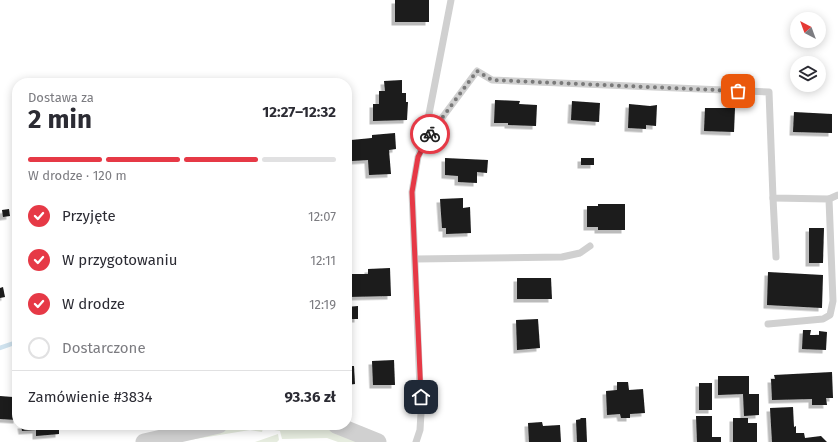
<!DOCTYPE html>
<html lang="pl">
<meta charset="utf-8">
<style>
:root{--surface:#fff;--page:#f2f2f3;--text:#2b2b33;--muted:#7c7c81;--line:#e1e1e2;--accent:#e63946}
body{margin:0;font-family:"Fira Sans",sans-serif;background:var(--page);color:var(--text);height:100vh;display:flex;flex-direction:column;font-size:15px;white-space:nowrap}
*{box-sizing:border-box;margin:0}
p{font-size:13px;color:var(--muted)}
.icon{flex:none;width:22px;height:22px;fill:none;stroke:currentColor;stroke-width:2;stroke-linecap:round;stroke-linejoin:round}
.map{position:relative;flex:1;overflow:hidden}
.drawer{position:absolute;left:12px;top:78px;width:340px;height:352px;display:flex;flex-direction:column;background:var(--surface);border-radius:16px;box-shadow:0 2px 10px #0003}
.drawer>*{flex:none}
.needle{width:26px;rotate:319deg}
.controls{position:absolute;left:790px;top:12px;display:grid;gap:8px}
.controls a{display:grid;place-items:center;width:36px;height:36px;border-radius:50%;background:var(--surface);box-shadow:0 2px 10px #0003;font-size:20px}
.pin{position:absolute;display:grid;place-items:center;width:34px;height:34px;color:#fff;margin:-17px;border-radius:8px;box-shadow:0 2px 6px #0006}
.courier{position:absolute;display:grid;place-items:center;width:40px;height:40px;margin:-20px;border:3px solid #e63946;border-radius:50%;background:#fff;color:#222;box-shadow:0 1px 5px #0007}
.summary em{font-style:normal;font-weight:700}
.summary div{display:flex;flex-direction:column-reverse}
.summary{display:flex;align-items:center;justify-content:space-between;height:68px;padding:0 16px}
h1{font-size:26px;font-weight:700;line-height:30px}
.bar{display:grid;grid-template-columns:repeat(4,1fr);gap:6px 4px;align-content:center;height:48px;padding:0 16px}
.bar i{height:5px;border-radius:3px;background:var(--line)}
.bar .selected{background:var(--accent)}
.bar p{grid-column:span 4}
.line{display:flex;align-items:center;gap:10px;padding:0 16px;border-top:1px solid var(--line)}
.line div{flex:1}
ol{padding:0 16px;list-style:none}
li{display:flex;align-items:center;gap:12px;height:44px}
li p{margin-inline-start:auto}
li .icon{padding:4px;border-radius:50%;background:var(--accent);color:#fff;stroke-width:4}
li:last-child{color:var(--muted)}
li i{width:22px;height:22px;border:2px solid var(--line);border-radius:50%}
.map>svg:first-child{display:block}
.green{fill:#e6ecdf}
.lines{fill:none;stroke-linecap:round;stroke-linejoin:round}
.stream{stroke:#cfe2ee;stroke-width:4.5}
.building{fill:#1a1a1a;filter:url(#shadow)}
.service{stroke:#d0d0d0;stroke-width:7}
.tertiary{stroke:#d0d0d0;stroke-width:17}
.done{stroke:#7a7a7a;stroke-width:4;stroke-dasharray:0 7.2}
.route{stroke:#e63946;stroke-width:5}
</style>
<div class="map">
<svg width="838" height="442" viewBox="0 0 838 442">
<defs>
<filter id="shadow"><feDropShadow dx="-3.5" dy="3.5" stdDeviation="0" flood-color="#0004"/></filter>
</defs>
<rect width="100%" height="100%" fill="#fff"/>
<g class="green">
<path d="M251 425 319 427 338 431 364 442H338L327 438 282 439 280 431 263 428 262 432 250 430 177 442 210 431Z"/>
<path d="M278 434 279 440 277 442H255Z"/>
</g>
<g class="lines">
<path class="stream" d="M0 348 17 342"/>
</g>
<g class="building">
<rect x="395" y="0" width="34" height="22"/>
<path d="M402 80V93H406V102H408L407 120 373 121V104H379V91H385L384 81Z"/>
<path d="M495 100 520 101 519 104 537 105 536 126 508 125V123H494Z"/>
<path d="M572 101 600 103 599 122 571 120Z"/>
<path d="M629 104 650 106 657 105 656 126 646 125V129L628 128Z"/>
<path d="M705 108H735L734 132 704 131Z"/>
<path d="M794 112 832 114V133L793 132Z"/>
<path d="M395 133 396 149 389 150 391 174 369 175 368 160 352 161 351 140 372 138V135Z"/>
<path d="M445 158 488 160 487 173 477 172V183L458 182V176L445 175Z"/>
<rect x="581" y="158" width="13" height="7"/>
<path d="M463 198V208L470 207 471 233 446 234V228H442L440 199Z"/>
<path d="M598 204H625V230H598V227H587V206H598Z"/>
<path d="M9 209 10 216 3 217 2 210Z"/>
<path d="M809 228H824L823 263H809Z"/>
<path d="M390 268 391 296 347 297V274H368V269Z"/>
<path d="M768 272 823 275 822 308 767 305Z"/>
<path d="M517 278H551L552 299H517Z"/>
<path d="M3 287 5 297 0 298V288Z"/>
<path d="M358 306V319H347V307Z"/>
<path d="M538 319 540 348 517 350 516 320Z"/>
<path d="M803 330H811L810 335H819V331L827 332 826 350 802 349Z"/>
<path d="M394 360 395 385H373L372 361Z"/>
<path d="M347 366H354L355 384 347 385Z"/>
<path d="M832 372 833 398H826L827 405H812V399L772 400 771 379H775L774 375Z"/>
<path d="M718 376H749V394H759V415L744 416 743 394 718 395Z"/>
<path d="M617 382H628L629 390 643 389 645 413 630 414V418H621L620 414 607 415 606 391 617 390Z"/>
<rect x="699" y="383" width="13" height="27"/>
<path d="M0 396 13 397 17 402V420L0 419Z"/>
<path d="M793 407 794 427 796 426V433H804L805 438 821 436 827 442H772L770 408Z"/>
<path d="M696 416H712V437H721V442H697Z"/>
<path d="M580 418H586L587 442H577L576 420 581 419Z"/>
<path d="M733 418H748V423H757V442H733Z"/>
<path d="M542 422 543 426 560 425 561 442H529L528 423Z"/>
<path d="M21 425H59V434L36 436V430L22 431Z"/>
</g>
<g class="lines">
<g class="service">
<path d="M424 140 451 0"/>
<path d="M773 198 776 257"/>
<path d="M829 199 838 195"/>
<path d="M416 259 562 257 580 253 590 246"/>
<path d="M416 442 420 430 421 413 412 192 418 157 424 142 477 71 492 80 769 92 773 198 829 199 833 301 830 315 823 319 768 324"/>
</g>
<g class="tertiary">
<path d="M336 425 378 442"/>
<path d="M144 442 219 425"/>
</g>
</g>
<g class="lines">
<path class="done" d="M430 134 477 71 492 80 738 91"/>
<path class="route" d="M421 397 412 192 418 157 430 134"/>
</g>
</svg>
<div class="controls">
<a><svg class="needle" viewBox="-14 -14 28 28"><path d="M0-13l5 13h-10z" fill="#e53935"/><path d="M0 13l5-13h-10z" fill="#7c7c81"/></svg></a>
<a><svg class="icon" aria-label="layers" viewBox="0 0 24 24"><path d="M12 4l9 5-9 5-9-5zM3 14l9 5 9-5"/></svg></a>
</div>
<div class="pin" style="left:738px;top:91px;background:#ea580c"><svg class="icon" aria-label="bag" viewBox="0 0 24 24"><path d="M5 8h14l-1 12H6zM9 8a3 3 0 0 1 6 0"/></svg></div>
<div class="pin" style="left:421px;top:397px;background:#1f2937"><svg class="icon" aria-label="home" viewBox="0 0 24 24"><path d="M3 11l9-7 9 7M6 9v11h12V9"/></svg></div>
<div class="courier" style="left:430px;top:134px"><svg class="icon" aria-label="bike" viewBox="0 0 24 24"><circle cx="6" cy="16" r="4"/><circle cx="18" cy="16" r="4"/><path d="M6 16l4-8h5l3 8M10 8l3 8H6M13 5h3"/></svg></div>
<section class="drawer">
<div class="summary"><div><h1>2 min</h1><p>Dostawa za</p></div><em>12:27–12:32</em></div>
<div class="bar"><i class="selected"></i><i class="selected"></i><i class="selected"></i><i></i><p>W drodze · 120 m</p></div>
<ol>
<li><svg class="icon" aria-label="check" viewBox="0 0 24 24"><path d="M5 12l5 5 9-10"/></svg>Przyjęte<p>12:07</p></li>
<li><svg class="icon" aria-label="check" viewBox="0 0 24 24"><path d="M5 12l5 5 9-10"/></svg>W przygotowaniu<p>12:11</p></li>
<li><svg class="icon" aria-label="check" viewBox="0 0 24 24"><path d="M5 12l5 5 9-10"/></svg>W drodze<p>12:19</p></li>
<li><i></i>Dostarczone</li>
</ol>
<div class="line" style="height:52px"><div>Zamówienie #3834</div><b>93.36 zł</b></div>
</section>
</div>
